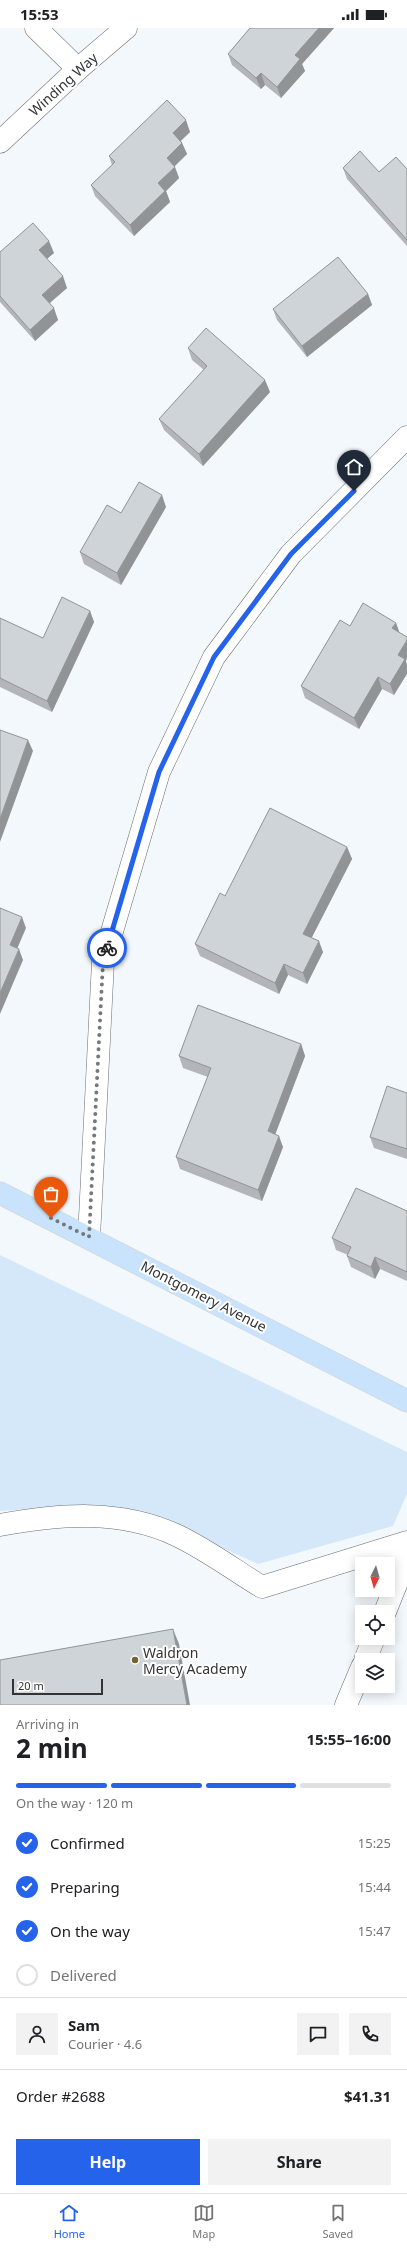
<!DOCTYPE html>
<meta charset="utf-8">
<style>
:root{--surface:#fff;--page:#f2f2f2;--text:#202124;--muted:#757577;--line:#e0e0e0;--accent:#2563eb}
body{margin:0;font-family:"Noto Sans",sans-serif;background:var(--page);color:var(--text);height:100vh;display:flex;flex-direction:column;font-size:15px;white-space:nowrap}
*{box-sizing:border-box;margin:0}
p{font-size:13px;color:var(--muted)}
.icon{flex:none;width:22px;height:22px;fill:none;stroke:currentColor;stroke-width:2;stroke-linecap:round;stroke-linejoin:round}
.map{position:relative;height:1677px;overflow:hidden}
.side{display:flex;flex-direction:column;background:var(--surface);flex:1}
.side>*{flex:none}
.needle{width:26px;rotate:185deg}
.buttons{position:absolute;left:355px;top:1529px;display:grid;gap:8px}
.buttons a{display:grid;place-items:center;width:40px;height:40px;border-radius:0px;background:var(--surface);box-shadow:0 2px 10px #0003;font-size:20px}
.scale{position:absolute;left:12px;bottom:10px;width:91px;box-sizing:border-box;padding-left:4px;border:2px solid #333436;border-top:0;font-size:11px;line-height:14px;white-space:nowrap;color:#333436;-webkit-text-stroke:3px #fff;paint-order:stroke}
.pin{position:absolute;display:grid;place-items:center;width:34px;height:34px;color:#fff;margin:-41px -17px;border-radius:50% 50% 50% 0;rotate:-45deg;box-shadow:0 0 4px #0007}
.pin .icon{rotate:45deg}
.courier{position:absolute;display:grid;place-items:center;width:40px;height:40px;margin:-20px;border:3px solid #2563eb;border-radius:50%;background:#fff;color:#222;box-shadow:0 1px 5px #0007}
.overview em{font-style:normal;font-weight:700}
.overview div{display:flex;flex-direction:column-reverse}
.overview{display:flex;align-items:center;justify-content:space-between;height:68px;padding:0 16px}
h1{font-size:26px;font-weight:700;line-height:30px}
.bar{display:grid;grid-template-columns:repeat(4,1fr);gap:6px 4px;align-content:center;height:48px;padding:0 16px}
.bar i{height:5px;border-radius:3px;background:var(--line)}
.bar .active{background:var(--accent)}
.bar p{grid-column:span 4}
.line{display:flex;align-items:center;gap:10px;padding:0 16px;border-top:1px solid var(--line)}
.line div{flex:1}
.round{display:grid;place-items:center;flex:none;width:42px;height:42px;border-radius:0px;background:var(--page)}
ol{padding:0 16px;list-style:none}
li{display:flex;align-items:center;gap:12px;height:44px}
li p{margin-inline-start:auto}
li .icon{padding:4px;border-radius:50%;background:var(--accent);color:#fff;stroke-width:4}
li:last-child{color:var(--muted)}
li i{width:22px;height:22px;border:2px solid var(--line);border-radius:50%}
.primary-button{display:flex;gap:8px;margin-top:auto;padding:8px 16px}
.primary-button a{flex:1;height:46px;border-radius:0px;background:var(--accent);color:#fff;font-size:16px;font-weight:700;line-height:46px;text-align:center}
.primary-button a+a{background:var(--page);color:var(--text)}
.status{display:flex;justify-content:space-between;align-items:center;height:28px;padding:0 20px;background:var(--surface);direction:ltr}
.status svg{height:11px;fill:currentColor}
.tabs{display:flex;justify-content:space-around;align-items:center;height:56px;border-top:1px solid var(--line);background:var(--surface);font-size:11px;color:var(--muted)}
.tabs a{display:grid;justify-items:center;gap:2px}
.tabs .active{color:var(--accent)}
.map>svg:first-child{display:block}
.park{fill:#d4e8fa}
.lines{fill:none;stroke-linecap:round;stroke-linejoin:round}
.minor-casing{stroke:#6a6e72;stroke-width:23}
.major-casing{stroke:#d2d2d3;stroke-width:23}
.minor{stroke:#fff;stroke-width:22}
.major{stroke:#c8e3fb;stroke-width:22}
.wall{fill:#b2b6ba}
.shaded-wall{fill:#919497}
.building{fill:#cfd4d8;stroke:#919497}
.done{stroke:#76797b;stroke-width:4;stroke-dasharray:0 7.2}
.route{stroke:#2563eb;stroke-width:5}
.poi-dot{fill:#716431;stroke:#fff;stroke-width:1.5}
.labels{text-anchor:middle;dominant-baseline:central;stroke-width:4;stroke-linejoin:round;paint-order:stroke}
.street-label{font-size:14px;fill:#333436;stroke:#fff}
.poi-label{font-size:14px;fill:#333436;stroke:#fff;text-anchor:start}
</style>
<div class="status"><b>15:53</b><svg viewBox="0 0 49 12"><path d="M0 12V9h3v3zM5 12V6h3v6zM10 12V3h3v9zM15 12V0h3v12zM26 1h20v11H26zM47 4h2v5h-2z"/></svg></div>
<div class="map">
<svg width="407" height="1677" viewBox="0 0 407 1677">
<rect width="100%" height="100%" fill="#f3f8fc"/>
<path class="park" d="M0 1227 407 1424V1466L393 1498 258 1536 144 1485 91 1477 0 1483Z"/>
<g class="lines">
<defs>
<g id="minor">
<path d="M36 0 78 41"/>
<path d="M0 114 78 41 126 0"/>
<path d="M89 1209 103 934 159 744 214 629 291 526 407 409"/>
<path d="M0 1497C59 1486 120 1481 176 1507 206 1521 234 1542 262 1559L407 1514"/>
<path d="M385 1584 407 1529"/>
<path d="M365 1632 374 1610"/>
<path d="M346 1677 362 1639"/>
</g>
<path id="major" d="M0 1165 407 1373"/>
</defs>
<use href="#minor" class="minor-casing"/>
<use href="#major" class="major-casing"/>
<use href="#minor" class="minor"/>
<use href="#major" class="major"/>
</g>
<g class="wall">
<path d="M250 0H334L302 36 305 43 281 70 265 57 261 61 232 37 228 26Z"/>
<path d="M190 104 181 113 182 115 187 126 174 138 179 150 166 163 170 174 134 208 95 168 91 157 112 137 109 128Z"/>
<path d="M343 140 379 144 407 141V218L347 151Z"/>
<path d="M0 224 54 225 47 231 67 260 50 275 58 292 35 313 0 274Z"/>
<path d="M368 266 372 277 307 329 277 292 273 281Z"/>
<path d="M188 320 270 364 203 438 164 402 159 391 204 342 192 332Z"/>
<path d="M166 479 121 557 84 536 80 524 121 485Z"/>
<path d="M90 583 94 594 52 684 0 659V590L43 610Z"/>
<path d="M396 595 399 604 406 633 394 667 382 661 359 701 305 670 301 658Z"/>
<path d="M347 819 352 831 311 910 323 924 307 956 288 947 279 966 200 928 195 916 225 868Z"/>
<path d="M301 1016 305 1028 275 1106 283 1119 262 1173 180 1141 176 1129 208 1049 183 1040 179 1028Z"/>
<path d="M407 1065V1131L374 1120 370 1109Z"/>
<path d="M407 1183V1253L380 1241 375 1251 351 1239 347 1228 348 1227 336 1222 332 1210Z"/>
</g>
<g class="shaded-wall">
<path d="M319 0H334L302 36 305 43 281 70 277 59 295 27Z"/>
<path d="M261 45 265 57 261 61 256 50Z"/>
<path d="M186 92 190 104 177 116 173 105Z"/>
<path d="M182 115 187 126 171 142 167 130Z"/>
<path d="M175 139 179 150 166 163 170 174 134 208 130 197 158 155Z"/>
<path d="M49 213 54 225 43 234 39 222Z"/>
<path d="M63 248 67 260 46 278 42 267Z"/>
<path d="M368 266 372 277 307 329 302 318Z"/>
<path d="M54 280 58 292 35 313 30 302Z"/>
<path d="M265 352 270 364 203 438 199 426Z"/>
<path d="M162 467 166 479 121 557 117 545Z"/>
<path d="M90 583 94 594 52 684 47 673Z"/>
<path d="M396 595 400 606 392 600Z"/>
<path d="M407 612V630L406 633 407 637V646L394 667 390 656 398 627Z"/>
<path d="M378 649 382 661 359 701 354 690Z"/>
<path d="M28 712 33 723 0 814V791Z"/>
<path d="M347 819 352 831 308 917 303 906Z"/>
<path d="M22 889 26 900 14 928 10 917Z"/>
<path d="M319 913 323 924 307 956 303 945Z"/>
<path d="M19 921 23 932 0 986V965Z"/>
<path d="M284 936 288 947 279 966 275 955Z"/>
<path d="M301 1016 305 1028 272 1115 268 1103Z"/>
<path d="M279 1108 283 1119 262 1173 258 1162Z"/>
<path d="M375 1229 380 1241 375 1251 371 1239Z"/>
<path d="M173 1601 179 1616 190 1677H187Z"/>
</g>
<g class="building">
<path d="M250 0H319L295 27 300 31 277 59 261 45 256 50 228 26Z"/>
<path d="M167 72 186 92 173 105 182 115 167 130 175 139 158 155 165 163 130 197 91 157 115 134 109 128Z"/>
<path d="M360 123 379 144 396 129 407 141V212L343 140Z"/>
<path d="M33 195 49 213 39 222 63 248 42 267 54 280 30 302 0 268V224Z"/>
<path d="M338 229 368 266 302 318 273 281Z"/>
<path d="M206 300 265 352 199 426 159 391 207 338 188 320Z"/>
<path d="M139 454 162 467 117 545 80 524 107 477 121 485Z"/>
<path d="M62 569 90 583 47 673 0 650V590L43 610Z"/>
<path d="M363 575 396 595 392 600 407 609V612L398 627 405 631 390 656 378 649 354 690 301 658 340 592 350 598Z"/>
<path d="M0 702 28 712 0 791Z"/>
<path d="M270 780 347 819 303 906 319 913 303 945 284 936 275 955 195 916 220 865 225 868Z"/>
<path d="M0 880 22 889 10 917 19 921 0 965Z"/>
<path d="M198 977 301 1016 268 1103 279 1108 258 1162 176 1129 211 1040 179 1028Z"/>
<path d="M387 1058 407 1065V1121L370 1109Z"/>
<path d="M356 1160 407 1183V1244L375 1229 371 1239 347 1228 351 1219 332 1210Z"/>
<path d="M173 1601 187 1677H0V1632Z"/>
</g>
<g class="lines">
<path class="done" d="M51 1190 89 1209 103 934 107 920"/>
<path class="route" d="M107 920 159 744 214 629 291 526 354 463"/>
</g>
<circle class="poi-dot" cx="135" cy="1632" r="4"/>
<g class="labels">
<g class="street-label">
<text transform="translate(63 56) rotate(-42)">Winding Way</text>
<text transform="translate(204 1268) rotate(27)">Montgomery Avenue</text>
</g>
<g class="poi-label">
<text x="143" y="1624">Waldron<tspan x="143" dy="16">Mercy Academy</tspan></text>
</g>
</g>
</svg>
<div class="buttons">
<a><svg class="needle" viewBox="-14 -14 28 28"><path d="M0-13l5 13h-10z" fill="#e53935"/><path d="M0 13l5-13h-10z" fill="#757577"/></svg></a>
<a><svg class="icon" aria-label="locate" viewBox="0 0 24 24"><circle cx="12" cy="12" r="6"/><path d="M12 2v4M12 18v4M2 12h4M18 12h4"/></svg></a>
<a><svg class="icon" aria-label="layers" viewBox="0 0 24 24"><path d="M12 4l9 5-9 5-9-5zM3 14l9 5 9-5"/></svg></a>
</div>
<div class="scale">20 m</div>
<div class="pin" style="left:51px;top:1190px;background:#ea580c"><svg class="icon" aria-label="bag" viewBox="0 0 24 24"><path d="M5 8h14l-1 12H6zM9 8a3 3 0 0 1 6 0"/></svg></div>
<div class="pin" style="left:354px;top:463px;background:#1f2937"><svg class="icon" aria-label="home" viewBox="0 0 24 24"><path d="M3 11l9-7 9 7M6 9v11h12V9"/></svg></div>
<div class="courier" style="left:107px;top:920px"><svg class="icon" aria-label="bike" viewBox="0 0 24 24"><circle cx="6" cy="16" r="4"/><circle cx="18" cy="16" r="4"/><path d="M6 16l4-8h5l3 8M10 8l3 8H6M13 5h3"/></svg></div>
</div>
<section class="side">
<div class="overview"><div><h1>2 min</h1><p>Arriving in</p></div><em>15:55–16:00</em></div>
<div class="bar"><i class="active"></i><i class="active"></i><i class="active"></i><i></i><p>On the way · 120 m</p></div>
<ol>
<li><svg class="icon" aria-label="check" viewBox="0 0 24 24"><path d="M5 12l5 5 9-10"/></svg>Confirmed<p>15:25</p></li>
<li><svg class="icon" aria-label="check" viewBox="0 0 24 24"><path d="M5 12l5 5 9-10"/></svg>Preparing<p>15:44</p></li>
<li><svg class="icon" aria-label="check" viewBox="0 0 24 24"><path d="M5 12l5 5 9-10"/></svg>On the way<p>15:47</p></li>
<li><i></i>Delivered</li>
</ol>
<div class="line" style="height:72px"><a class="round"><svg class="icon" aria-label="person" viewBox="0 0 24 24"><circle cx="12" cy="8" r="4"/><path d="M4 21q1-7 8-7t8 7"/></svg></a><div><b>Sam</b><p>Courier · 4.6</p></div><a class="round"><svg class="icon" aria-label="chat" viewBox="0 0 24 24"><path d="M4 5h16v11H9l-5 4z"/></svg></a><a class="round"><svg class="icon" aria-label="phone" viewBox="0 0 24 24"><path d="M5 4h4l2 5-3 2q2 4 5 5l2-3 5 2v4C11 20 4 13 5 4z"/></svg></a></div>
<div class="line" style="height:52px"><div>Order #2688</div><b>$41.31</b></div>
<div class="primary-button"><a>Help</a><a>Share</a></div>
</section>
<nav class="tabs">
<a class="active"><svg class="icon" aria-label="home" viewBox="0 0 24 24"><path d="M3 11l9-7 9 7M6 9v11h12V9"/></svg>Home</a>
<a><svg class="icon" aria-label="map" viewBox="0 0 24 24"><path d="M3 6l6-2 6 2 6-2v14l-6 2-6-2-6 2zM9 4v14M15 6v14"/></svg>Map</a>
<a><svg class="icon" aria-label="saved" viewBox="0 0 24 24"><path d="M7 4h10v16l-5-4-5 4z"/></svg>Saved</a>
</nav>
